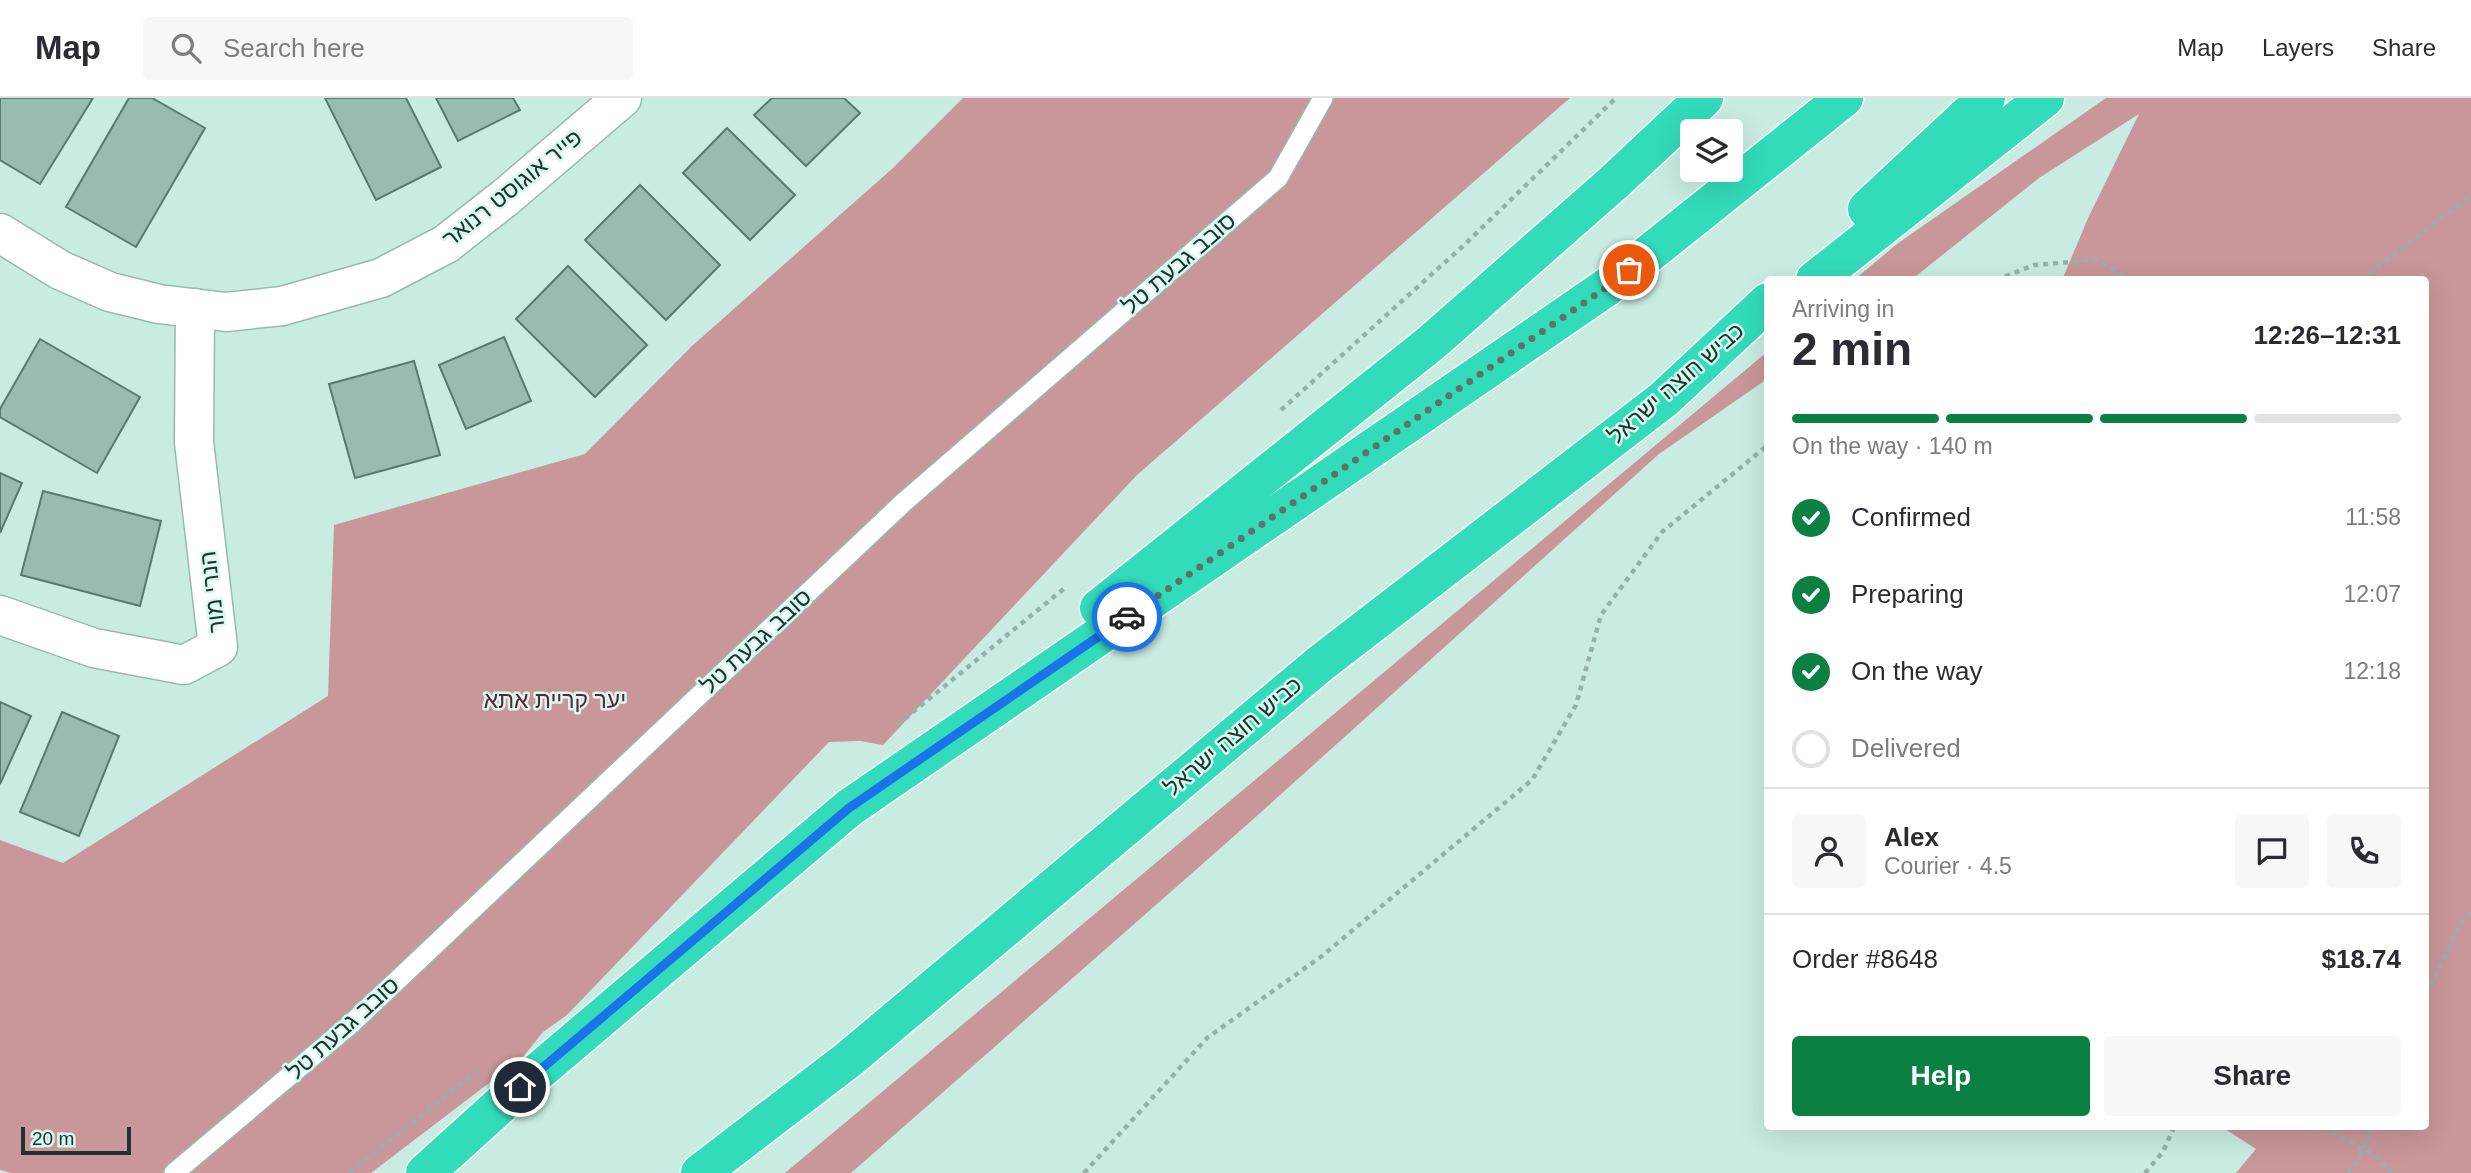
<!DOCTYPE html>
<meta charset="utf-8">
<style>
:root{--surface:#fff;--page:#f7f7f7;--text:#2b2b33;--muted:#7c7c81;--line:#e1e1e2;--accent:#0b8043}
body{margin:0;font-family:Helvetica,"Noto Sans Hebrew",sans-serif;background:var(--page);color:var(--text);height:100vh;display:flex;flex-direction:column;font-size:26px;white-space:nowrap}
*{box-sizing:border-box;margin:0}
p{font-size:23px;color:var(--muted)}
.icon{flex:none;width:38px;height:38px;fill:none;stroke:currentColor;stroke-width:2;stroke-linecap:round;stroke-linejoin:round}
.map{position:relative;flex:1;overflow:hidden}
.sheet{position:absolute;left:1764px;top:178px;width:665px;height:854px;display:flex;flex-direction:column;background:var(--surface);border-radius:7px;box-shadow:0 7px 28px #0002}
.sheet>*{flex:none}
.fabs{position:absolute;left:1680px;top:21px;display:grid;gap:14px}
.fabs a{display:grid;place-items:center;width:63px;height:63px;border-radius:7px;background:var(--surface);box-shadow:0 7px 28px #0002;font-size:35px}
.scale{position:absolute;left:21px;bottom:18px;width:110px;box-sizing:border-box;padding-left:7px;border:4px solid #23312d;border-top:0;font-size:19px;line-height:24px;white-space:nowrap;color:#23312d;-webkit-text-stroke:5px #d5faef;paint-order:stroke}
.pin{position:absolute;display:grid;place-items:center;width:60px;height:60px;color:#fff;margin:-30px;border:4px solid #fff;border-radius:50%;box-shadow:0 2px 7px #0007}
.courier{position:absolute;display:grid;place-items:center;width:70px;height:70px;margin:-35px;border:5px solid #1a73e8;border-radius:50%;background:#fff;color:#222;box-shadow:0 2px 9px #0007}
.summary em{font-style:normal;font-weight:700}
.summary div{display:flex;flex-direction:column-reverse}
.summary{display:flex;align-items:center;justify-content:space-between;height:119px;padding:0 28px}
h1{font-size:46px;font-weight:700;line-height:52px}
.bar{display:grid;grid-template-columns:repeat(4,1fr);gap:10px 7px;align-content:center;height:84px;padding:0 28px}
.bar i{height:9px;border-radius:5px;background:var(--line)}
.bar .selected{background:var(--accent)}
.bar p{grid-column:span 4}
.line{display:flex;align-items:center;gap:18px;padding:0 28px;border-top:2px solid var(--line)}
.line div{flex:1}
.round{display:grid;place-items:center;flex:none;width:74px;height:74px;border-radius:7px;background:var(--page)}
ol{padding:0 28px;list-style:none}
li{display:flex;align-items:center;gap:21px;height:77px}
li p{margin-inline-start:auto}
li .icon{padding:7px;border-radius:50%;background:var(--accent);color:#fff;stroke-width:4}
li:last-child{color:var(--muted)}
li i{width:38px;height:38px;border:4px solid var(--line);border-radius:50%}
.primary-button{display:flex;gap:14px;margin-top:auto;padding:14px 28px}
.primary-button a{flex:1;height:80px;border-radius:7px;background:var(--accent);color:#fff;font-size:28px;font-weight:700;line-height:80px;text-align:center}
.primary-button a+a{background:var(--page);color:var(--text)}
header{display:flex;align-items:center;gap:42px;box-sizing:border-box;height:98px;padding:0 35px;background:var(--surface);border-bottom:2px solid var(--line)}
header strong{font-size:33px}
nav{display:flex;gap:38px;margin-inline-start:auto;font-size:24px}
.search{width:490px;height:63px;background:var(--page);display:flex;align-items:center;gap:18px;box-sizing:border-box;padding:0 24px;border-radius:7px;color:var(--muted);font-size:26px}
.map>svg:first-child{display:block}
.forest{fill:#c99699}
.building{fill:#98bcb2;stroke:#587a70;stroke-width:2}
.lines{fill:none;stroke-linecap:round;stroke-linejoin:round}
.lane-casing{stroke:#97bab0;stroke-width:22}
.street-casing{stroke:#97bab0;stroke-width:41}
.highway-casing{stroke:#fff;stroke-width:41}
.path{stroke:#95b2aa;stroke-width:4.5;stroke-dasharray:5 5;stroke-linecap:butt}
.lane{stroke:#fff;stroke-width:19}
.street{stroke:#fff;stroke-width:38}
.highway{stroke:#32dbba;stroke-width:38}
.done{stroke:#5d726c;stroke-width:7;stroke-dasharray:0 12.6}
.route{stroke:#1a73e8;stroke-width:9}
.labels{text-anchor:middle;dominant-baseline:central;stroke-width:5;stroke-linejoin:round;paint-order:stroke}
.street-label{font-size:23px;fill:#23312d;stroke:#d5faef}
.park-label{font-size:23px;fill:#62232c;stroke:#d5faef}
</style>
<header>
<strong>Map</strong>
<div class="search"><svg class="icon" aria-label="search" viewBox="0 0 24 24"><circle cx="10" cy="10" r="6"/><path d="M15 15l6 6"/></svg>Search here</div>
<nav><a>Map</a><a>Layers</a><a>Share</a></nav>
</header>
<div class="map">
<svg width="2471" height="1075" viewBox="0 0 2471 1075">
<rect width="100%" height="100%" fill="#c8ece2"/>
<g class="forest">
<path d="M963 0H1570L1137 377 883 647 860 643 829 644 567 917 543 934 523 959 371 1075H11L0 1072V742L63 765 328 598 334 427 585 356 693 247 893 70Z"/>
<path d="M2106 0H2471V1075H2236L2256 1051 2222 1029H2426V182H2062L2089 118 2139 16 2039 80 1911 182H1854L1897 146Z"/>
<path d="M1767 254V281L1659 356 1249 725 851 1075H785Z"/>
</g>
<g class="building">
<path d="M0 0H93L40 86 0 62Z"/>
<path d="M129 0H152L205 30 136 149 66 109Z"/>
<path d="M325 0H406L441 69 376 102Z"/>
<path d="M436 0H513L520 12 458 43Z"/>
<path d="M772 0H844L860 15 806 68 754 17Z"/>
<path d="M727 30 795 97 750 142 683 75Z"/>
<path d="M640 87 720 167 666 222 585 142Z"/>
<path d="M568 168 647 247 595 299 516 221Z"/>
<path d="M504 239 531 303 466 331 439 267Z"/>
<path d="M40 241 140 299 97 375 0 319V311Z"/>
<path d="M414 263 440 357 355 380 329 286Z"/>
<path d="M0 375 22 385 0 435Z"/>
<path d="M43 393 161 423 140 508 21 477Z"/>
<path d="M0 604 31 618 0 686Z"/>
<path d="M62 614 119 638 79 738 20 714Z"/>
</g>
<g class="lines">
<defs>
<path id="lane" d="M174 1075 351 926 904 404 1278 80 1323 0"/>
<g id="street">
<path d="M0 135 60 172 110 194 159 206 226 214 282 208 381 180 446 146 506 99 622 0"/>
<path d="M0 517 94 550 184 567 218 549 194 344 195 210"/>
</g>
<g id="highway">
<path d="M1867 111 1986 0"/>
<path d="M1815 182 2045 0"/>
<path d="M1099 510 1431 245 1612 86 1704 0"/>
<path d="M425 1075 520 989 849 710 1607 189 1844 0"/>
<path d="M700 1075 849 961 1321 565 1664 301 1768 204"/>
</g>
</defs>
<use href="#lane" class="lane-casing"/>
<use href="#street" class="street-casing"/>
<use href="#highway" class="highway-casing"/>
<g class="path">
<path d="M1996 182 2034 167 2098 162 2131 182"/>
<path d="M2361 182 2471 97"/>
<path d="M1281 312 1462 149 1616 0"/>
<path d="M897 627 1066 489"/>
<path d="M2426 897 2461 825 2471 815"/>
<path d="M2323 1029 2376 1058 2392 1075"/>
<path d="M349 1075 477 973"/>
<path d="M1084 1075 1207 940 1322 858 1532 682 1576 607 1601 517 1662 434 1768 347"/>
<path d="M2145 1075 2163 1054 2174 1029"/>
<path d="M2348 1075 2364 1052 2371 1029"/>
</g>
<use href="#lane" class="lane"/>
<use href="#street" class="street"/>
<use href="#highway" class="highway"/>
</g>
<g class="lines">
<path class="done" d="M1127 519 1607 189 1629 172"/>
<path class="route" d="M520 989 849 710 1127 519"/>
</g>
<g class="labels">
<g class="street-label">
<text transform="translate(512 90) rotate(-39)">פייר אוגוסט רנואר</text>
<text transform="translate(1179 165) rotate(-41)">סובב גבעת טל</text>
<text transform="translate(1676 285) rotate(-41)">כביש חוצה ישראל</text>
<text transform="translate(212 494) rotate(-97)">הנרי מור</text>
<text transform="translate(756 543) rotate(-43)">סובב גבעת טל</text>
<text transform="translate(1233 638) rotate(-40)">כביש חוצה ישראל</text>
<text transform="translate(343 930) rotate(-42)">סובב גבעת טל</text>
</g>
<g class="park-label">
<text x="555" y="602">יער קריית אתא</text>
</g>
</g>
</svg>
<div class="fabs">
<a><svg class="icon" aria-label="layers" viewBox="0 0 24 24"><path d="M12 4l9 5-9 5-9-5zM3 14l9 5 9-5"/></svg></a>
</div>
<div class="scale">20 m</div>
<div class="pin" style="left:1629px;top:172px;background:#ea580c"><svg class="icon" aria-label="bag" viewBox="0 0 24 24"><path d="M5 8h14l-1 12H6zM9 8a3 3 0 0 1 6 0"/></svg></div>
<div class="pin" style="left:520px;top:989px;background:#1f2937"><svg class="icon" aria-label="home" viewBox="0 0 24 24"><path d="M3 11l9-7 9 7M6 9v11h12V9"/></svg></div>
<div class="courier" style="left:1127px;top:519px"><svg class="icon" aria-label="car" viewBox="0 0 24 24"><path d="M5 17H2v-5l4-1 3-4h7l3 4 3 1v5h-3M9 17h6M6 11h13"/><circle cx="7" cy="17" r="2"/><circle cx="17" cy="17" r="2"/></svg></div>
<section class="sheet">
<div class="summary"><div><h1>2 min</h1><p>Arriving in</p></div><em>12:26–12:31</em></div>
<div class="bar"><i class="selected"></i><i class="selected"></i><i class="selected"></i><i></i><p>On the way · 140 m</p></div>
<ol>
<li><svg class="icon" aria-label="check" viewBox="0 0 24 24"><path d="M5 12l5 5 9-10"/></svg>Confirmed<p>11:58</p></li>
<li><svg class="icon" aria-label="check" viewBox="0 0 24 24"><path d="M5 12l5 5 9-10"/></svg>Preparing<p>12:07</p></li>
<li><svg class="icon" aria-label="check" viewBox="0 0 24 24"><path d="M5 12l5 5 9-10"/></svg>On the way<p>12:18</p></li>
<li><i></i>Delivered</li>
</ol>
<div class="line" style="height:126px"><a class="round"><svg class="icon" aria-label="person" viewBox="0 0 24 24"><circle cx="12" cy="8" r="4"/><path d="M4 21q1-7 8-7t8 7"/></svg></a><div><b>Alex</b><p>Courier · 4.5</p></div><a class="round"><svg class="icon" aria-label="chat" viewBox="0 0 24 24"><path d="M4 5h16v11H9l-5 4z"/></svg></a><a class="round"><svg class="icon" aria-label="phone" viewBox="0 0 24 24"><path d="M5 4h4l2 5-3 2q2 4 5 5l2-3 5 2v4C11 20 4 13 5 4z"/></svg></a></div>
<div class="line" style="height:91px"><div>Order #8648</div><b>$18.74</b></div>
<div class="primary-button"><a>Help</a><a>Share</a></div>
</section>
</div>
